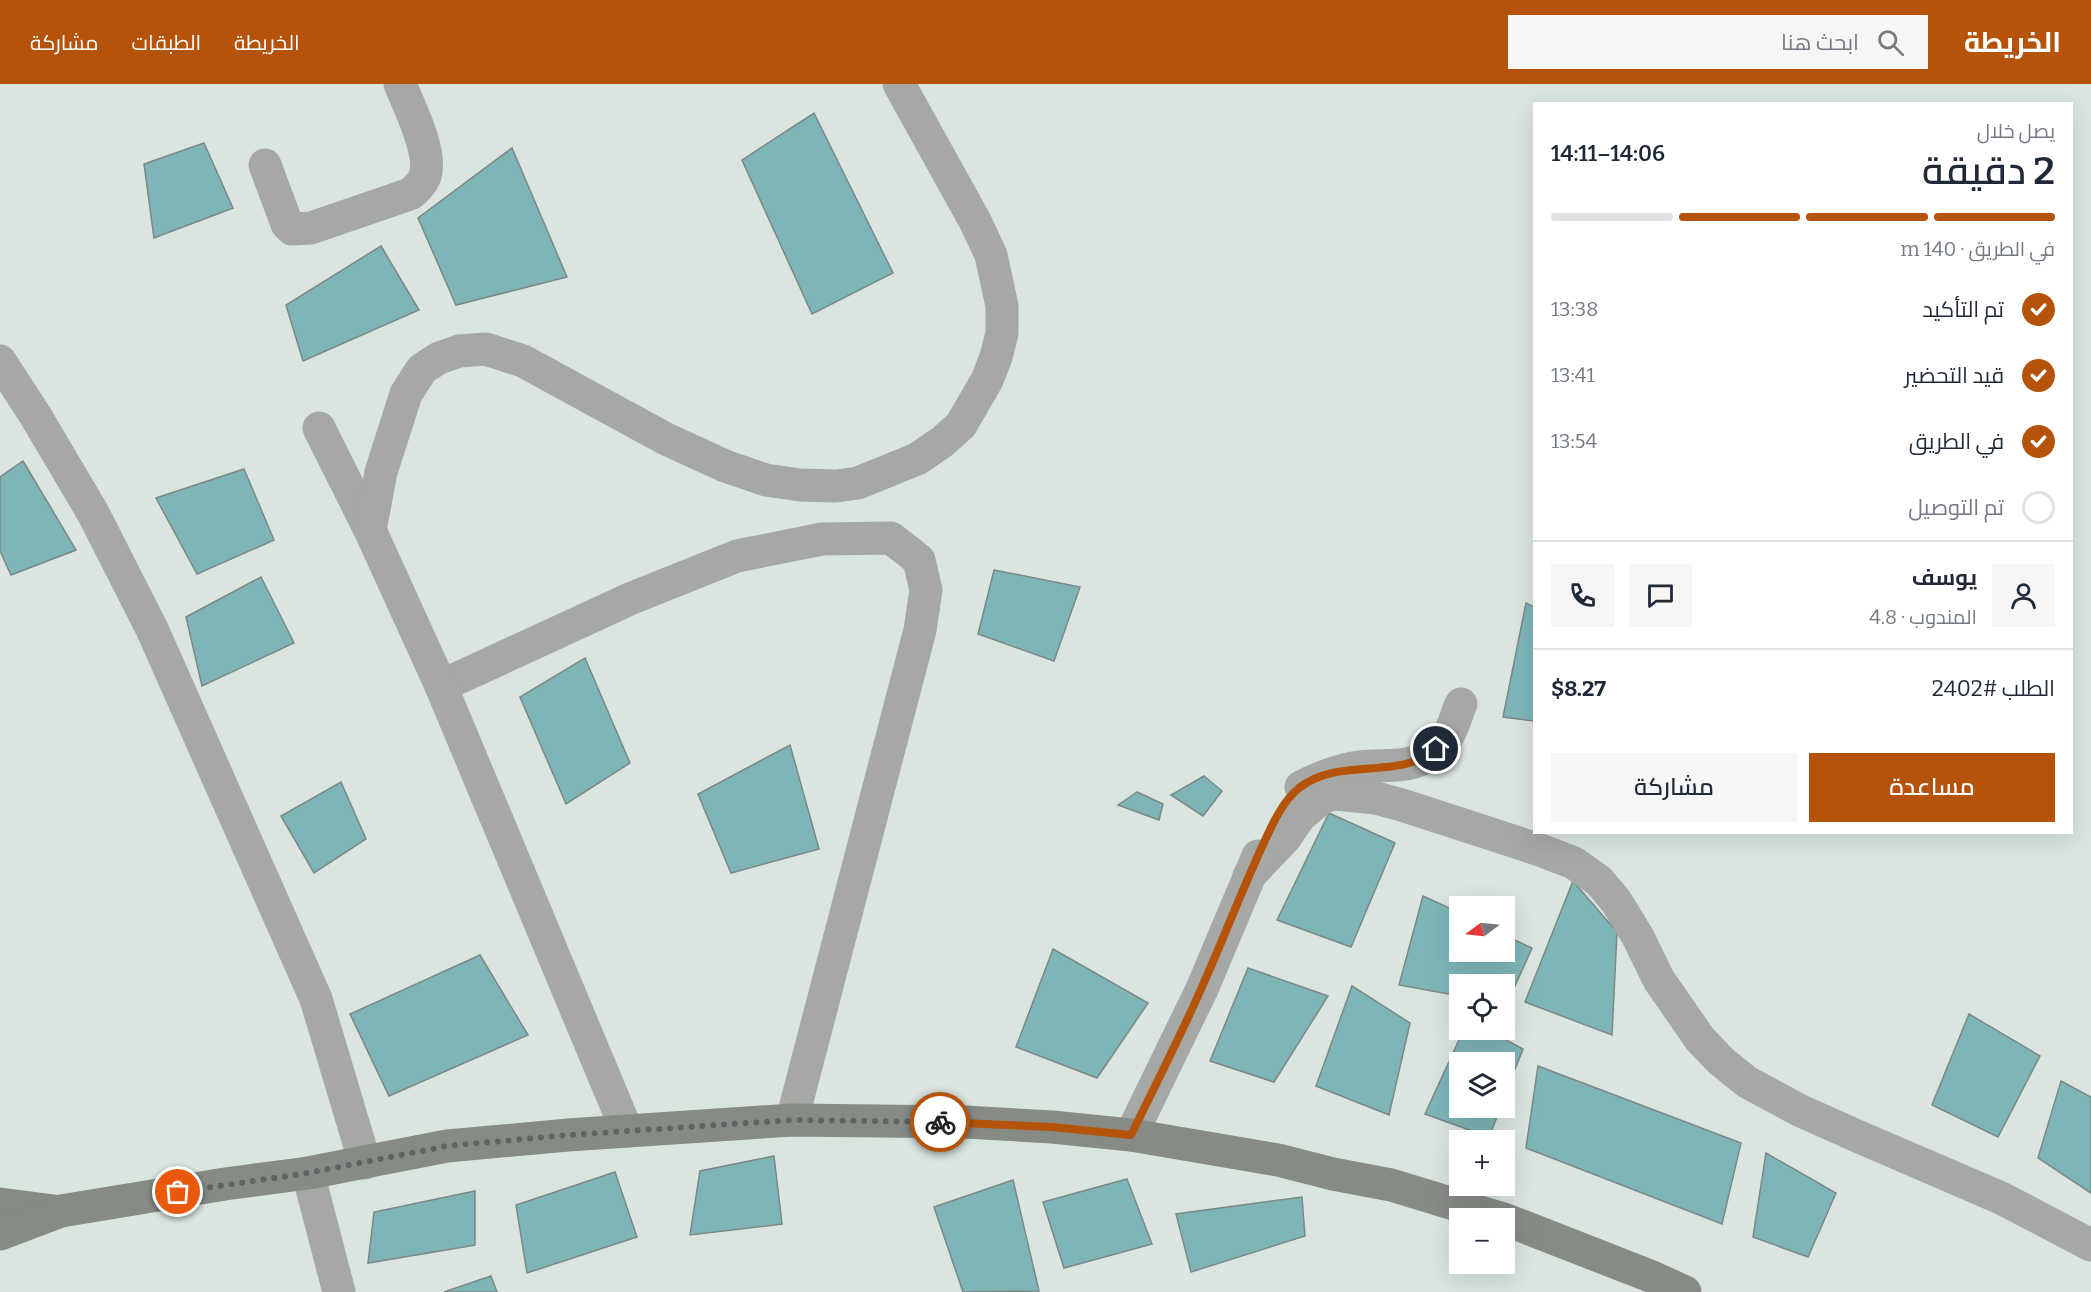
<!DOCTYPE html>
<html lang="ar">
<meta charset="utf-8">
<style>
:root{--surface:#fff;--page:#f6f6f7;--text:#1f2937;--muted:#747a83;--line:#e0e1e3;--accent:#b45309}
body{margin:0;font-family:Bitter,Cairo,serif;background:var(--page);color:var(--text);direction:rtl;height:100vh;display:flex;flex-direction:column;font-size:22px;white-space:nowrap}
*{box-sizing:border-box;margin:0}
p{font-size:20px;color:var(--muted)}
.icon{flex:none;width:33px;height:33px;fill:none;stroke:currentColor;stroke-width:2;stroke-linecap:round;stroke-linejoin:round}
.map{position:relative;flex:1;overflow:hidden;direction:ltr}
.sheet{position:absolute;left:1533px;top:18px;width:540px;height:732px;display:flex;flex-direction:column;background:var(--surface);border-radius:0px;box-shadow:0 6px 24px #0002;direction:rtl}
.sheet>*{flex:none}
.needle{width:39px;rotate:255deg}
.fabs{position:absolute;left:1449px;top:812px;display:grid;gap:12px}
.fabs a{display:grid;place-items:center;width:66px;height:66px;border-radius:0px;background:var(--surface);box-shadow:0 6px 24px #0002;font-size:30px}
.pin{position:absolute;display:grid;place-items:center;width:51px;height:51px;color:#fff;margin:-26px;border:3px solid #fff;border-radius:50%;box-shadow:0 2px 6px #0007}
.courier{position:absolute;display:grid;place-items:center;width:60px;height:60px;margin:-30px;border:4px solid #b45309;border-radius:50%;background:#fff;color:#222;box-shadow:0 2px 8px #0007}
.summary em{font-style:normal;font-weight:600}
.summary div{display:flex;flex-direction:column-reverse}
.summary{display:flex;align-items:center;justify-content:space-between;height:102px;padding:0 18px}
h1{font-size:39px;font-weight:600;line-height:45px}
.bar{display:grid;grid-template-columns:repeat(4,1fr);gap:9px 6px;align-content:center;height:72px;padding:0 18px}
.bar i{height:8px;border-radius:4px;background:var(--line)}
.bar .on{background:var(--accent)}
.bar p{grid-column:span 4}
.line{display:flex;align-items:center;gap:15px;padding:0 18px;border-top:2px solid var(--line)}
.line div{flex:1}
.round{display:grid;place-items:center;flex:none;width:63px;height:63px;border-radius:0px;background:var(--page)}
ol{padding:0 18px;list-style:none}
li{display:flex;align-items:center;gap:18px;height:66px}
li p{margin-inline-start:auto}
li .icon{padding:6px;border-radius:50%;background:var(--accent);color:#fff;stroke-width:4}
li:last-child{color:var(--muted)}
li i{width:33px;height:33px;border:3px solid var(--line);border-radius:50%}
.cta{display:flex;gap:12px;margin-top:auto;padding:12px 18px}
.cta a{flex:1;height:69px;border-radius:0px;background:var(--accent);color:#fff;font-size:24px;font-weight:600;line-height:69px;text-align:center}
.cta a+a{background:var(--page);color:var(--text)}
header{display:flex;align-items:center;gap:36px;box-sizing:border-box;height:84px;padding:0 30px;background:var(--accent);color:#fff}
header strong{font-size:28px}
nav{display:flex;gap:33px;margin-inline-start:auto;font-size:21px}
.search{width:420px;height:54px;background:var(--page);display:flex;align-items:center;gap:15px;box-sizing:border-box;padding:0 21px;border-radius:0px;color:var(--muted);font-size:22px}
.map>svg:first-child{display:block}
.building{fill:#7eb6b8;stroke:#7c8787;stroke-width:1.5}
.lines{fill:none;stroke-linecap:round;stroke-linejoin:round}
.street{stroke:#a5a8a4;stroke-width:33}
.secondary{stroke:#878b86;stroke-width:33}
.done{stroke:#5e6462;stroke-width:6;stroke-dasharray:0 10.8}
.route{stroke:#b45309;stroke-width:8}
</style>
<header>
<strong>الخريطة</strong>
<div class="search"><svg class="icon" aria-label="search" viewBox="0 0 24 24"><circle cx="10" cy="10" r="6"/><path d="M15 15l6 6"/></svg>ابحث هنا</div>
<nav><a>الخريطة</a><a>الطبقات</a><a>مشاركة</a></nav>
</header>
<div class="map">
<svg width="2091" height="1208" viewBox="0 0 2091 1208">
<rect width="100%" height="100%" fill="#dae5e0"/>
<g class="building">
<path d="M814 29 893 189 812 230 742 76Z"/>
<path d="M204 59 233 124 154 154 144 80Z"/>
<path d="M512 64 567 193 456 221 418 134Z"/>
<path d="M381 162 419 226 303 277 286 221Z"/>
<path d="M23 377 76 466 11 491 0 467V393Z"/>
<path d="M244 385 274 456 197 490 156 414Z"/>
<path d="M994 486 1080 503 1054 577 978 550Z"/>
<path d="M261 493 294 559 202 602 186 533Z"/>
<path d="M1526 519 1534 523V637L1503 633Z"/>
<path d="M585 574 630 679 566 720 520 613Z"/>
<path d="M790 661 819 765 731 789 698 710Z"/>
<path d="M1204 692 1222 707 1203 732 1171 711Z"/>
<path d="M341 698 366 755 314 789 281 732Z"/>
<path d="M1137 708 1163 720 1159 736 1118 721Z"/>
<path d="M1329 729 1395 759 1351 863 1277 836Z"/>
<path d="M1573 797 1617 848 1612 951 1525 918Z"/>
<path d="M1423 812 1460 829V867H1504V851L1532 864 1507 920H1504V900H1460V912L1399 901Z"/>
<path d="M1053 865 1148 919 1097 994 1016 963Z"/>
<path d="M480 871 528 951 389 1012 350 930Z"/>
<path d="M1248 884 1328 912 1274 998 1210 977Z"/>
<path d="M1352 902 1410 939 1389 1031 1316 1002Z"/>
<path d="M1969 930 2040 972 1998 1053 1932 1021Z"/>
<path d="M1464 945H1486L1523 965 1504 1013V978H1460V1023H1501L1489 1053 1425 1030Z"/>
<path d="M1538 982 1741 1059 1722 1140 1526 1064Z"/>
<path d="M2061 997 2091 1013V1109L2038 1074Z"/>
<path d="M1766 1069 1836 1109 1808 1173 1753 1153Z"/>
<path d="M774 1072 782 1140 690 1151 700 1087Z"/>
<path d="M615 1088 637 1153 527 1189 516 1121Z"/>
<path d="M1127 1095 1152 1160 1064 1184 1043 1118Z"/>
<path d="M1013 1096 1039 1207 963 1208 934 1123Z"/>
<path d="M475 1107V1161L368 1179 374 1128Z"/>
<path d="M1302 1113 1305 1152 1191 1188 1176 1130Z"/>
<path d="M491 1192 497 1208H444Z"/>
</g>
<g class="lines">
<g class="street">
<path d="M265 81 287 140 292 145 311 144 410 110C417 105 422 100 425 92 433 69 409 22 400 0"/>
<path d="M0 277 35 331 93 429 152 545 316 915 365 1079"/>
<path d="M319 344 370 446"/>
<path d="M441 602 632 514 737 472 822 455 891 454 919 476 926 506 920 546 792 1036"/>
<path d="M1301 703C1318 694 1334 688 1353 684 1388 678 1416 690 1444 658 1452 649 1456 631 1461 620"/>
<path d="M1249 792 1285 754 1300 732 1323 713 1336 710 1376 714 1402 721 1540 766 1574 779 1599 797 1616 817 1638 853 1659 896 1700 955 1721 977 1747 998 1801 1027 1857 1052 2001 1114 2091 1161"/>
<path d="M627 1047 441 602 370 446 381 388 406 310 422 285 439 274 459 267 486 265 523 277 666 355 725 382 766 396 800 401 836 402 858 399 917 375 942 358 961 341 987 296 996 273 1002 249V222L991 171 975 137 899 0"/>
<path d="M1131 1051 1202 905 1258 772"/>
<path d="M308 1089 339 1208"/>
</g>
<g class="secondary">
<path d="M0 1120 54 1127"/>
<path d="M1504 1135 1650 1192 1685 1208"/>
<path d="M0 1150 61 1127 225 1100 308 1089 447 1062 568 1051 792 1036 965 1038 1052 1043 1131 1051 1278 1076 1333 1090 1391 1101 1500 1134"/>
</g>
</g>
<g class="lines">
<path class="done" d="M178 1108 308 1089 447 1062 568 1051 792 1036 940 1038"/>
<path class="route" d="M940 1038 1052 1043 1131 1051C1155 1002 1180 953 1202 903 1222 858 1240 811 1261 765 1271 744 1280 720 1299 704 1340 672 1400 697 1436 665"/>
</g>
</svg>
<div class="fabs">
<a><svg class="needle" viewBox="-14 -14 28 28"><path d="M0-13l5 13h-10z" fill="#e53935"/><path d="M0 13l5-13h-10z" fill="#747a83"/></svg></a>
<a><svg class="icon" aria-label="locate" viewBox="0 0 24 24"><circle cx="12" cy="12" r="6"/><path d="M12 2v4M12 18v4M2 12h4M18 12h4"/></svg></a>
<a><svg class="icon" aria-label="layers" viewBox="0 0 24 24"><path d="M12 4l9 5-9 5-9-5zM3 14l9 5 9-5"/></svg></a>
<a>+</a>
<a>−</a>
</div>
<div class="pin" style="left:178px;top:1108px;background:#ea580c"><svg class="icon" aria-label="bag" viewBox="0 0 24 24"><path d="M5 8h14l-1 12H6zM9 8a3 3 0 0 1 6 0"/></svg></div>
<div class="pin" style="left:1436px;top:665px;background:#1f2937"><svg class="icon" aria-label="home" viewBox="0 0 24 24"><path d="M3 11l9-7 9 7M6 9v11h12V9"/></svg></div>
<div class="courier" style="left:940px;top:1038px"><svg class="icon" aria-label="bike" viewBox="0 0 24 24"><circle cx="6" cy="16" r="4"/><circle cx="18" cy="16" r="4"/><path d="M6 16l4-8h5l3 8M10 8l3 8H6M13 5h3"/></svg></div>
<section class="sheet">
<div class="summary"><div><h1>2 دقيقة</h1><p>يصل خلال</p></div><em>14:06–14:11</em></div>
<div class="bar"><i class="on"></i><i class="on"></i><i class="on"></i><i></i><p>في الطريق · 140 m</p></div>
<ol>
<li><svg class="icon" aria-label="check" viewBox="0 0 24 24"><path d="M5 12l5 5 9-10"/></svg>تم التأكيد<p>13:38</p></li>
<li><svg class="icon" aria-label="check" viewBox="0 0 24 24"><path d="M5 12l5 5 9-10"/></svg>قيد التحضير<p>13:41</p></li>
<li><svg class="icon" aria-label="check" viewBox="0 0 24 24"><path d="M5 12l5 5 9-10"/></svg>في الطريق<p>13:54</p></li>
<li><i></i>تم التوصيل</li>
</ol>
<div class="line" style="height:108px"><a class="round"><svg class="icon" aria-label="person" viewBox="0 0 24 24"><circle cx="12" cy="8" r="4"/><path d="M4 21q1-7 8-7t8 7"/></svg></a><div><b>يوسف</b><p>المندوب · 4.8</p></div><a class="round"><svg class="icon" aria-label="chat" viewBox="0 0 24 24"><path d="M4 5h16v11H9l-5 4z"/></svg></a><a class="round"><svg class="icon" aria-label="phone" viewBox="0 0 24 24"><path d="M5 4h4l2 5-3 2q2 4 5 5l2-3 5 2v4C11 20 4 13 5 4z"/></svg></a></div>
<div class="line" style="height:78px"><div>الطلب #2402</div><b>$8.27</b></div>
<div class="cta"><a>مساعدة</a><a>مشاركة</a></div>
</section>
</div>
